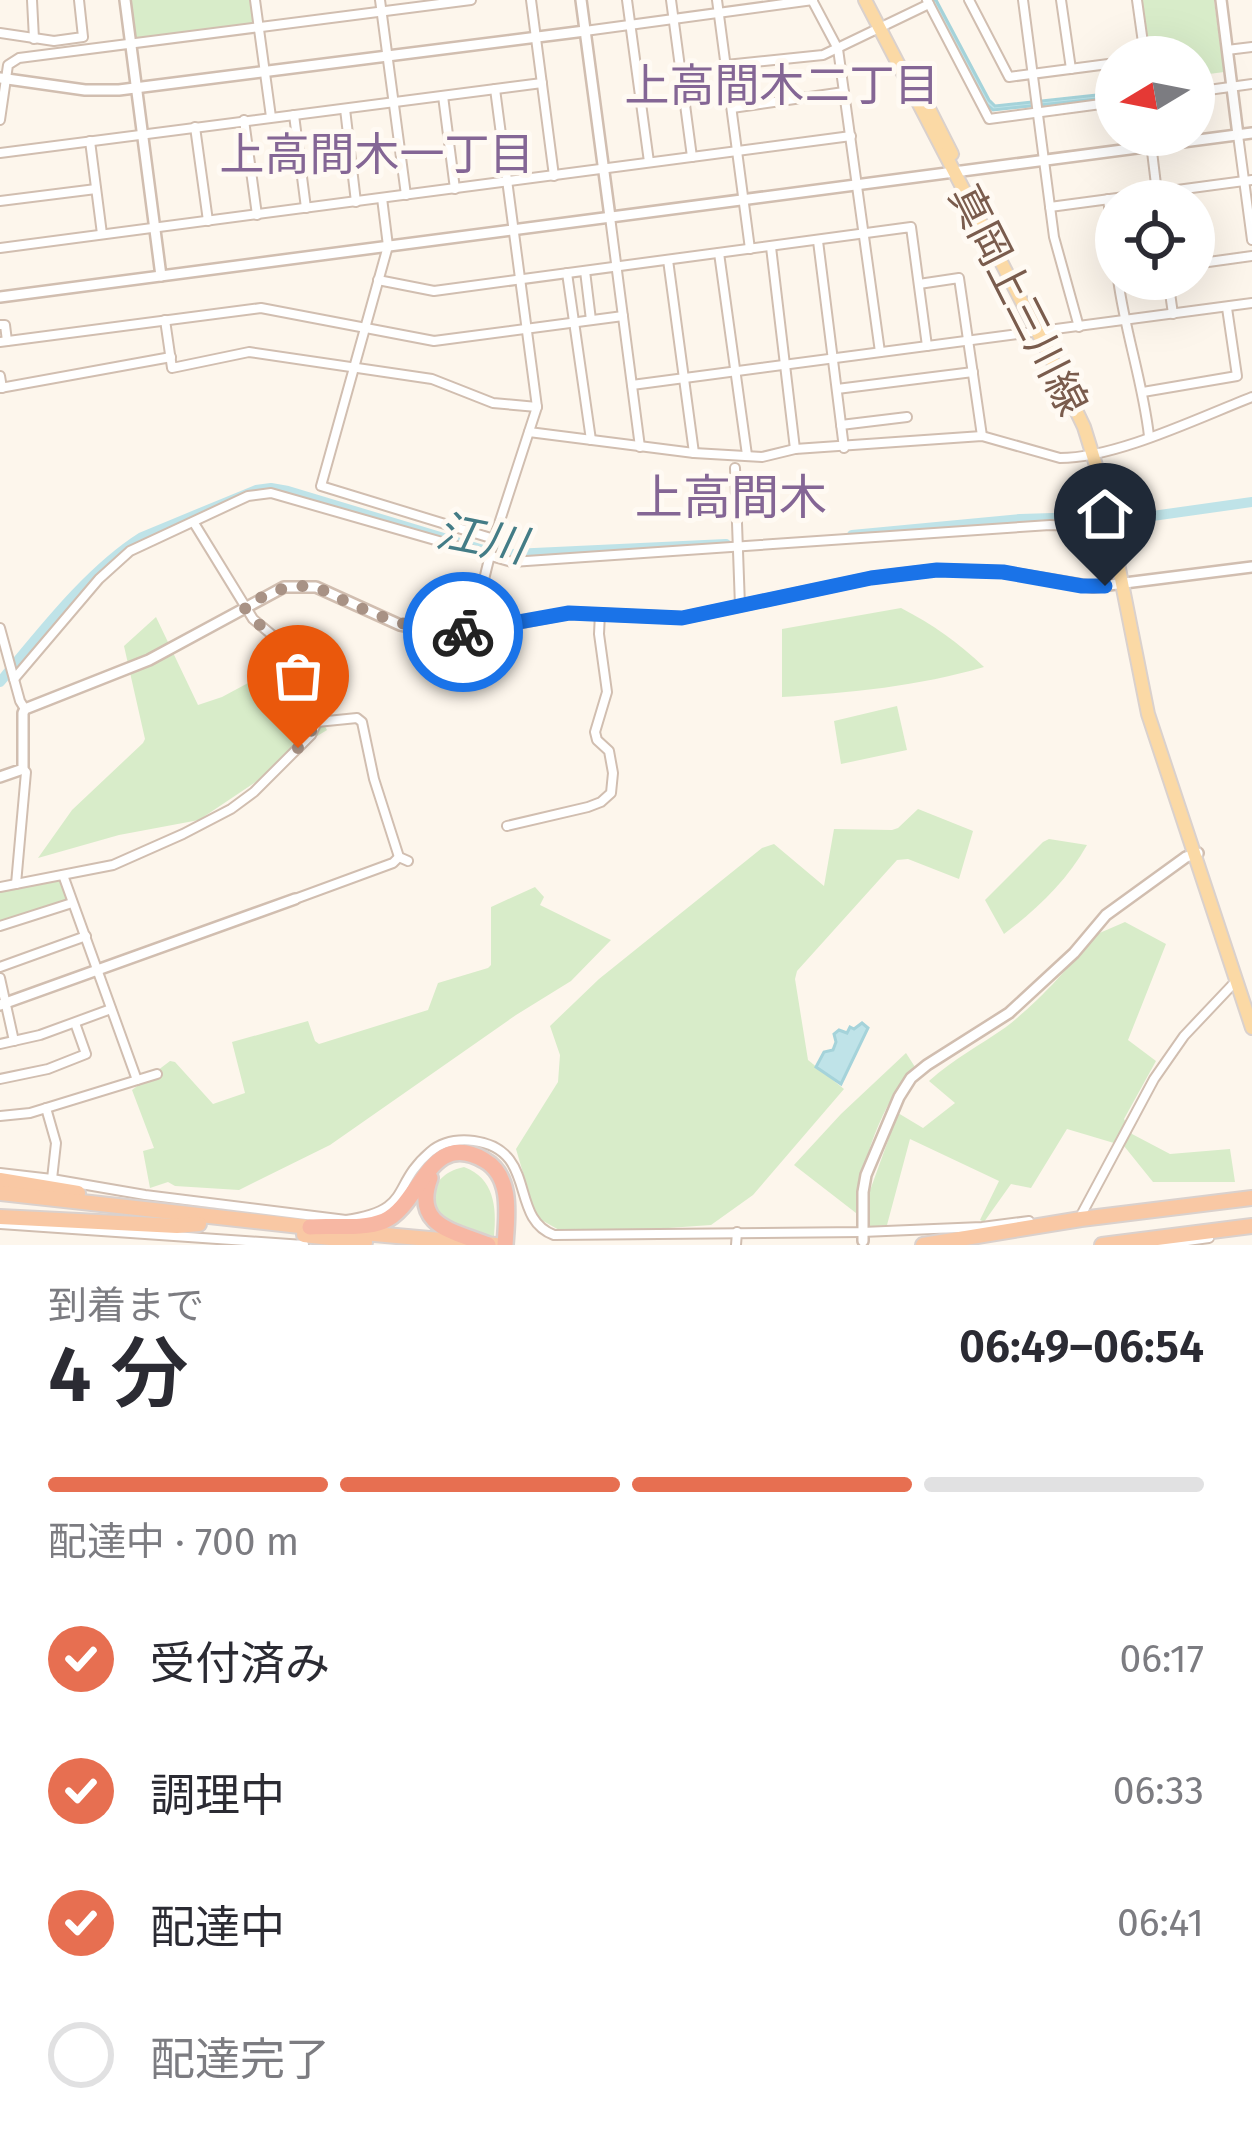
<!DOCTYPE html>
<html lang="ja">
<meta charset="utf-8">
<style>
:root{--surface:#fff;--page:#f2f2f3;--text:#2b2b33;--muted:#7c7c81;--line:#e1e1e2;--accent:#e76f51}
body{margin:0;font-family:"Fira Sans","Noto Sans JP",sans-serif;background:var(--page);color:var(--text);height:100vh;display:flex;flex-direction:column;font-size:45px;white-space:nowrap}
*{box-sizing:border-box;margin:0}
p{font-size:39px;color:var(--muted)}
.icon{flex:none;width:66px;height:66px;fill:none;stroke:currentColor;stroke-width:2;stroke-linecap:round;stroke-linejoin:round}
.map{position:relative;height:1245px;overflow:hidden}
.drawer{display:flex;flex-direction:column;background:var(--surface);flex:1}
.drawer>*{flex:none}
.needle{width:78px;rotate:260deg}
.buttons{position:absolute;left:1095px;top:36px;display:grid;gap:24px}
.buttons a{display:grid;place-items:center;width:120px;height:120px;border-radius:50%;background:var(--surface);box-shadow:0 12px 48px #0002;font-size:60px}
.pin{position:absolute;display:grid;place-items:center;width:102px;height:102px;color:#fff;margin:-123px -51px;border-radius:50% 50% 50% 0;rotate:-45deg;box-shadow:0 0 12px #0007}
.pin .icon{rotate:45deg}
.courier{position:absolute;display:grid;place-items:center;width:120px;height:120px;margin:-60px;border:9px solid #1a73e8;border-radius:50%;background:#fff;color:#222;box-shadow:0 3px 15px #0007}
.overview em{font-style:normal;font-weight:600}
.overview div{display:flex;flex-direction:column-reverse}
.overview{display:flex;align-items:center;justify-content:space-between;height:204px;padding:0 48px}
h1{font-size:78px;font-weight:600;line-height:90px}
.bar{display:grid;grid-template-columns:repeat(4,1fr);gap:18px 12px;align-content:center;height:144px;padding:0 48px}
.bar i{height:15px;border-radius:9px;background:var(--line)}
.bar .on{background:var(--accent)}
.bar p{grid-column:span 4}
ol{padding:0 48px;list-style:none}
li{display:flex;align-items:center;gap:36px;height:132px}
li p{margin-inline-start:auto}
li .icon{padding:12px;border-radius:50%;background:var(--accent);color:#fff;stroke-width:4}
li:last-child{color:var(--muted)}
li i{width:66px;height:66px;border:6px solid var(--line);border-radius:50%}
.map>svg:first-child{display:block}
.green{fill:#d8ecc9}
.water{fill:#bfe3e8;stroke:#a5d3da;stroke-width:3}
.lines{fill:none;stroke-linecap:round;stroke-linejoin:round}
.river{stroke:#bfe3e8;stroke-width:10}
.minor-casing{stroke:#d1beb0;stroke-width:12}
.tertiary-casing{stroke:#d1beb0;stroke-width:14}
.primary-casing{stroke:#dad1cd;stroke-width:16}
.trunk-casing{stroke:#dad1cd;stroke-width:18}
.motorway-casing{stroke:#dad1cd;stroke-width:20}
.minor{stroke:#fff;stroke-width:8}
.tertiary{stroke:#fff;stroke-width:9}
.primary{stroke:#fbd9a5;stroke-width:12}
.trunk{stroke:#f9c8a4;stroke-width:14}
.motorway{stroke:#f7b7a3;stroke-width:15}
.done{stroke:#a89285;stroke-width:12;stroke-dasharray:0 21.6}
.route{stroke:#1a73e8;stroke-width:15}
.labels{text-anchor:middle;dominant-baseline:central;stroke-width:10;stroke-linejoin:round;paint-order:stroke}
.street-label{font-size:42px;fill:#7a5c4d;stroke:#fffaf3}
.neighbourhood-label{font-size:45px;fill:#846695;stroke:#fffaf3}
.water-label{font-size:45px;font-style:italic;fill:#437c86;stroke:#fffaf3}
.quarter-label{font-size:48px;fill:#846695;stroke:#fffaf3}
</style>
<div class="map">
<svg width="1252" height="1245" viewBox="0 0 1252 1245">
<rect width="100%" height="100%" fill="#fdf6ec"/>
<g class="green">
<path d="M130 0H251L254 22 250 26 138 40 134 36Z"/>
<path d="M1139 0H1214L1224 72 1194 76V57H1147Z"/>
<path d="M901 608C932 624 959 643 984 667 919 686 850 693 782 697V629Z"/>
<path d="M156 617 198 705 222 697 285 663 298 680 327 730 306 743 257 781 199 820 119 835 38 858 72 810 143 743 145 739 124 646Z"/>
<path d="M897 706 907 750 841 764 834 721Z"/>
<path d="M918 809 973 831 959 879 908 859 897 860 797 971 795 979 808 1060 844 1089 753 1195 711 1225 568 1235 536 1217 516 1149 558 1082 560 1055 550 1026 599 979 762 848 774 844 824 886 834 829 892 830 898 828Z"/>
<path d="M1049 839 1087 845C1067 881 1036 910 1004 934L985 900 1043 842Z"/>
<path d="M63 875 72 903 0 926V887Z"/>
<path d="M535 887 544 897 540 905 611 940 571 981 516 1015 330 1145 239 1190 175 1186 168 1182 150 1188 143 1151 154 1148 132 1090 170 1061 175 1062 213 1104 245 1093 232 1042 308 1021 315 1041 319 1044 428 1010 438 983 488 968 491 965V907Z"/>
<path d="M1125 922 1166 944 1128 1040 1156 1061 1124 1119 1132 1134 1170 1154 1230 1149 1235 1182H1153L1124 1146 1067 1129 1031 1188 1011 1184 984 1222 980 1220 999 1181 910 1139 887 1225 870 1227 868 1196 898 1113 923 1128 955 1103 929 1081C955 1058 979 1046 1006 1027 1032 1007 1073 967 1088 938Z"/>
<path d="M906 1053 915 1067C883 1100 858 1166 859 1213H856L794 1165 841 1114Z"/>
<path d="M464 1167C494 1178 497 1207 494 1236 484 1235 472 1235 463 1231 426 1217 422 1176 464 1167Z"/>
</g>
<g class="water">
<path d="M931 0H936L989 100 995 106 1116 93V97L993 110 987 105Z"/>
<path d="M862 1023 868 1028 841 1084 816 1067 824 1052 833 1050 836 1042 834 1034 839 1030 847 1033 850 1027 854 1029Z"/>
</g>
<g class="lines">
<g class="river">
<path d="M852 535 1020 519 1085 517 1124 520 1252 502"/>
<path d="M0 682C41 633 88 571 142 537L256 490 271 488 288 491 490 552 513 554 726 544"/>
</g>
<defs>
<g id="minor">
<path d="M32 0 34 39"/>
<path d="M255 0 271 117"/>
<path d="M380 0 406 195"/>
<path d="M531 0 554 176"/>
<path d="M627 0 649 162"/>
<path d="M671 0 692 157"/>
<path d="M717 0 750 249"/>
<path d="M812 0 838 49 880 352"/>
<path d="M927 0 989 119 1116 102"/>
<path d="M969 0 1009 77 1116 63"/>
<path d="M1023 0 1054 237 1079 327"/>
<path d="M1061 0 1071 69"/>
<path d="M1137 0 1145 57"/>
<path d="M585 31 813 0"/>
<path d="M0 33 54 41 83 37 79 0"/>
<path d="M1227 50 1252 47"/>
<path d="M726 65 823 55 929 4"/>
<path d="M1194 92 1252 84"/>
<path d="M443 96 455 189"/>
<path d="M732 108 844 92"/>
<path d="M345 109 356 202"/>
<path d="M294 115 306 208"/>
<path d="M0 120 8 65 19 58 471 0"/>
<path d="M244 120 257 215"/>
<path d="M195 127 208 221"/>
<path d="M1150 135 1158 201"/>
<path d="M1238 135 1252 240"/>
<path d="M90 141 102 234"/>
<path d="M0 153 542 83"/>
<path d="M382 198 388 246 321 486 494 539"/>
<path d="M1108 199 1116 261"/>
<path d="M0 201 96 189"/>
<path d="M1050 207 1252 180"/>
<path d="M610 217 640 447"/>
<path d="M818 241 844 448"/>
<path d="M771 247 795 449"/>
<path d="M0 248 851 136"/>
<path d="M719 253 747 455"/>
<path d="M668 260 694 453"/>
<path d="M1194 264 1252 256"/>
<path d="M585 271 591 320"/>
<path d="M567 273 591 440"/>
<path d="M1118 279C1125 332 1143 383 1149 436"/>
<path d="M1168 279 1173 314"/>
<path d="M378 280 434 291 911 227 927 346"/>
<path d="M919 284 959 278 982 436"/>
<path d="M165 320 172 368 249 352 432 379 493 403 537 407"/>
<path d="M0 325H5L7 341"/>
<path d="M0 342 261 308 434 341 623 316"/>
<path d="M0 376 2 388"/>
<path d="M632 385 1252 303"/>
<path d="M0 388 171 357"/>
<path d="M837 389 973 372"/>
<path d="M1143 392 1237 376 1227 308"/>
<path d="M841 425 907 417"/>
<path d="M529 432 694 453 762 457 795 449 982 436 1060 458C1116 458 1198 418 1252 397"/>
<path d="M735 468 740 606"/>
<path d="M0 628 20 701 25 709"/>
<path d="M471 632 494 539 537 407 495 89"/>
<path d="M14 679 99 579 130 551 248 496 271 493 512 562 1050 525 1111 528"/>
<path d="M317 722 357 718 362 722 374 779 399 857 408 861"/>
<path d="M507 826 588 807 601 802 611 793 613 773 609 751 597 740 595 732 607 692 599 634 600 613"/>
<path d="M63 875 137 1080"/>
<path d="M16 884 26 772 23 769"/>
<path d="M0 887 113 865 183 834 231 809 254 792 311 735 317 722 316 699 307 664 253 619 194 523"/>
<path d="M295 899 393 863 399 857"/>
<path d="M0 926 72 903"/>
<path d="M0 967 86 936"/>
<path d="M0 978 14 1041"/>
<path d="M0 1044 40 1035 111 1009"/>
<path d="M0 1079 48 1069 86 1054 75 1023"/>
<path d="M46 1108 56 1143 52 1179"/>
<path d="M0 1116 30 1113 157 1074"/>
<path d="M0 1173 52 1179 145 1195 346 1220C414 1210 390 1186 430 1152 443 1141 458 1139 474 1141 539 1150 508 1218 554 1235L862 1232 982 1227 1029 1221"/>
<path d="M1079 1219 1154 1079 1184 1036 1236 981"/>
<path d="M0 1224 304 1245"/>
<path d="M736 1245 737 1232"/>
<path d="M1159 1245 1209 1238"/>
</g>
<g id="tertiary">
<path d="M125 0 161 276"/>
<path d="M581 0 610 217"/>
<path d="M1221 0 1238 135"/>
<path d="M0 78 85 90H119L585 31"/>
<path d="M0 297 1252 133"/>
<path d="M0 777 23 769V713L25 709 149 660 284 587H316L400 625 432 631 471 632 569 613 682 618 871 578 937 570 1003 572 1093 587 1252 567"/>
<path d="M0 1005 295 899"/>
<path d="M863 1241V1192L866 1175 899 1097 911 1078 927 1065 1009 1013 1074 953 1106 915 1186 857 1198 853"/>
</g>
<g id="primary">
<path d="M865 0 1051 358 1084 427 1103 488 1148 714 1252 1028"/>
<path d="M918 87 952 154"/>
</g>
<g id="trunk">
<path d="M0 1180 78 1193"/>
<path d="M0 1193 318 1228"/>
<path d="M0 1217 177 1226 199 1224"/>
<path d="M352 1232 496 1245"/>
<path d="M304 1235 365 1242"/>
<path d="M923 1245 1081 1219 1252 1198"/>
<path d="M1102 1245 1252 1226"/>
</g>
<g id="motorway">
<path d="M430 1178C412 1227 455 1231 488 1245"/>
<path d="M310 1227C333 1225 362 1230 384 1221 421 1205 429 1128 484 1160 513 1176 507 1216 505 1245"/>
</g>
</defs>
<use href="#minor" class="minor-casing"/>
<use href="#tertiary" class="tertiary-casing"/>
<use href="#primary" class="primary-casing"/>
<use href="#trunk" class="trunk-casing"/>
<use href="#motorway" class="motorway-casing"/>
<use href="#minor" class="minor"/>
<use href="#tertiary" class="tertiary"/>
<use href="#primary" class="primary"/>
<use href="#trunk" class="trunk"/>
<use href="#motorway" class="motorway"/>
</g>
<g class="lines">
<path class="done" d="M298 748C311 734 317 725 316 705 311 641 274 649 244 607 268 593 287 583 316 587 367 612 406 631 463 632"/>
<path class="route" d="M463 632 569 613 682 618 871 578 937 570 1003 572 1082 586H1105"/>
</g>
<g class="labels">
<g class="street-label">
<text transform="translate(1018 300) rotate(63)">真岡上三川線</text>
</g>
<g class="neighbourhood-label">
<text x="782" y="86">上高間木二丁目</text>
<text x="377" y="155">上高間木一丁目</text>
</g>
<g class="water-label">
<text transform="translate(481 539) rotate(11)">江川</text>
</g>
<g class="quarter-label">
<text x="731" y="498">上高間木</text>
</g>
</g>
</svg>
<div class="buttons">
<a><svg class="needle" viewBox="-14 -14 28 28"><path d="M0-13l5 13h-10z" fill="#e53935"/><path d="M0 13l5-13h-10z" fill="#7c7c81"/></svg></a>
<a><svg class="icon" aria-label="locate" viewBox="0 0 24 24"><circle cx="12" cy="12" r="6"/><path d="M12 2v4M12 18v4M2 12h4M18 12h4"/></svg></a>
</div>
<div class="pin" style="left:298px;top:748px;background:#ea580c"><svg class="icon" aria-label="bag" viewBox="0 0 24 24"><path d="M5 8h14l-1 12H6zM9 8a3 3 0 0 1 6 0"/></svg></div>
<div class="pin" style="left:1105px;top:586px;background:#1f2937"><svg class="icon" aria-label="home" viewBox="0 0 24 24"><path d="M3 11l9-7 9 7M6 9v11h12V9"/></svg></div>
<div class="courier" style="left:463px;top:632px"><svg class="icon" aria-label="bike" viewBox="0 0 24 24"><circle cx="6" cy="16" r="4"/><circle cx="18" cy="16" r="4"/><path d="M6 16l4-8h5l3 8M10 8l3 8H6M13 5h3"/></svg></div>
</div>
<section class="drawer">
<div class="overview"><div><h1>4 分</h1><p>到着まで</p></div><em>06:49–06:54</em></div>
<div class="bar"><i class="on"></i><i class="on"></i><i class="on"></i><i></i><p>配達中 · 700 m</p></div>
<ol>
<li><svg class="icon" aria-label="check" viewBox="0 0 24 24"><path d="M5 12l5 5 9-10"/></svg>受付済み<p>06:17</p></li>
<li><svg class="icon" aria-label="check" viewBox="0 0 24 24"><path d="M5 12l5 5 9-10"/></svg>調理中<p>06:33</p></li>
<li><svg class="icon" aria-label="check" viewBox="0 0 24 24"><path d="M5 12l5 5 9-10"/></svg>配達中<p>06:41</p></li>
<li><i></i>配達完了</li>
</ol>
</section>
